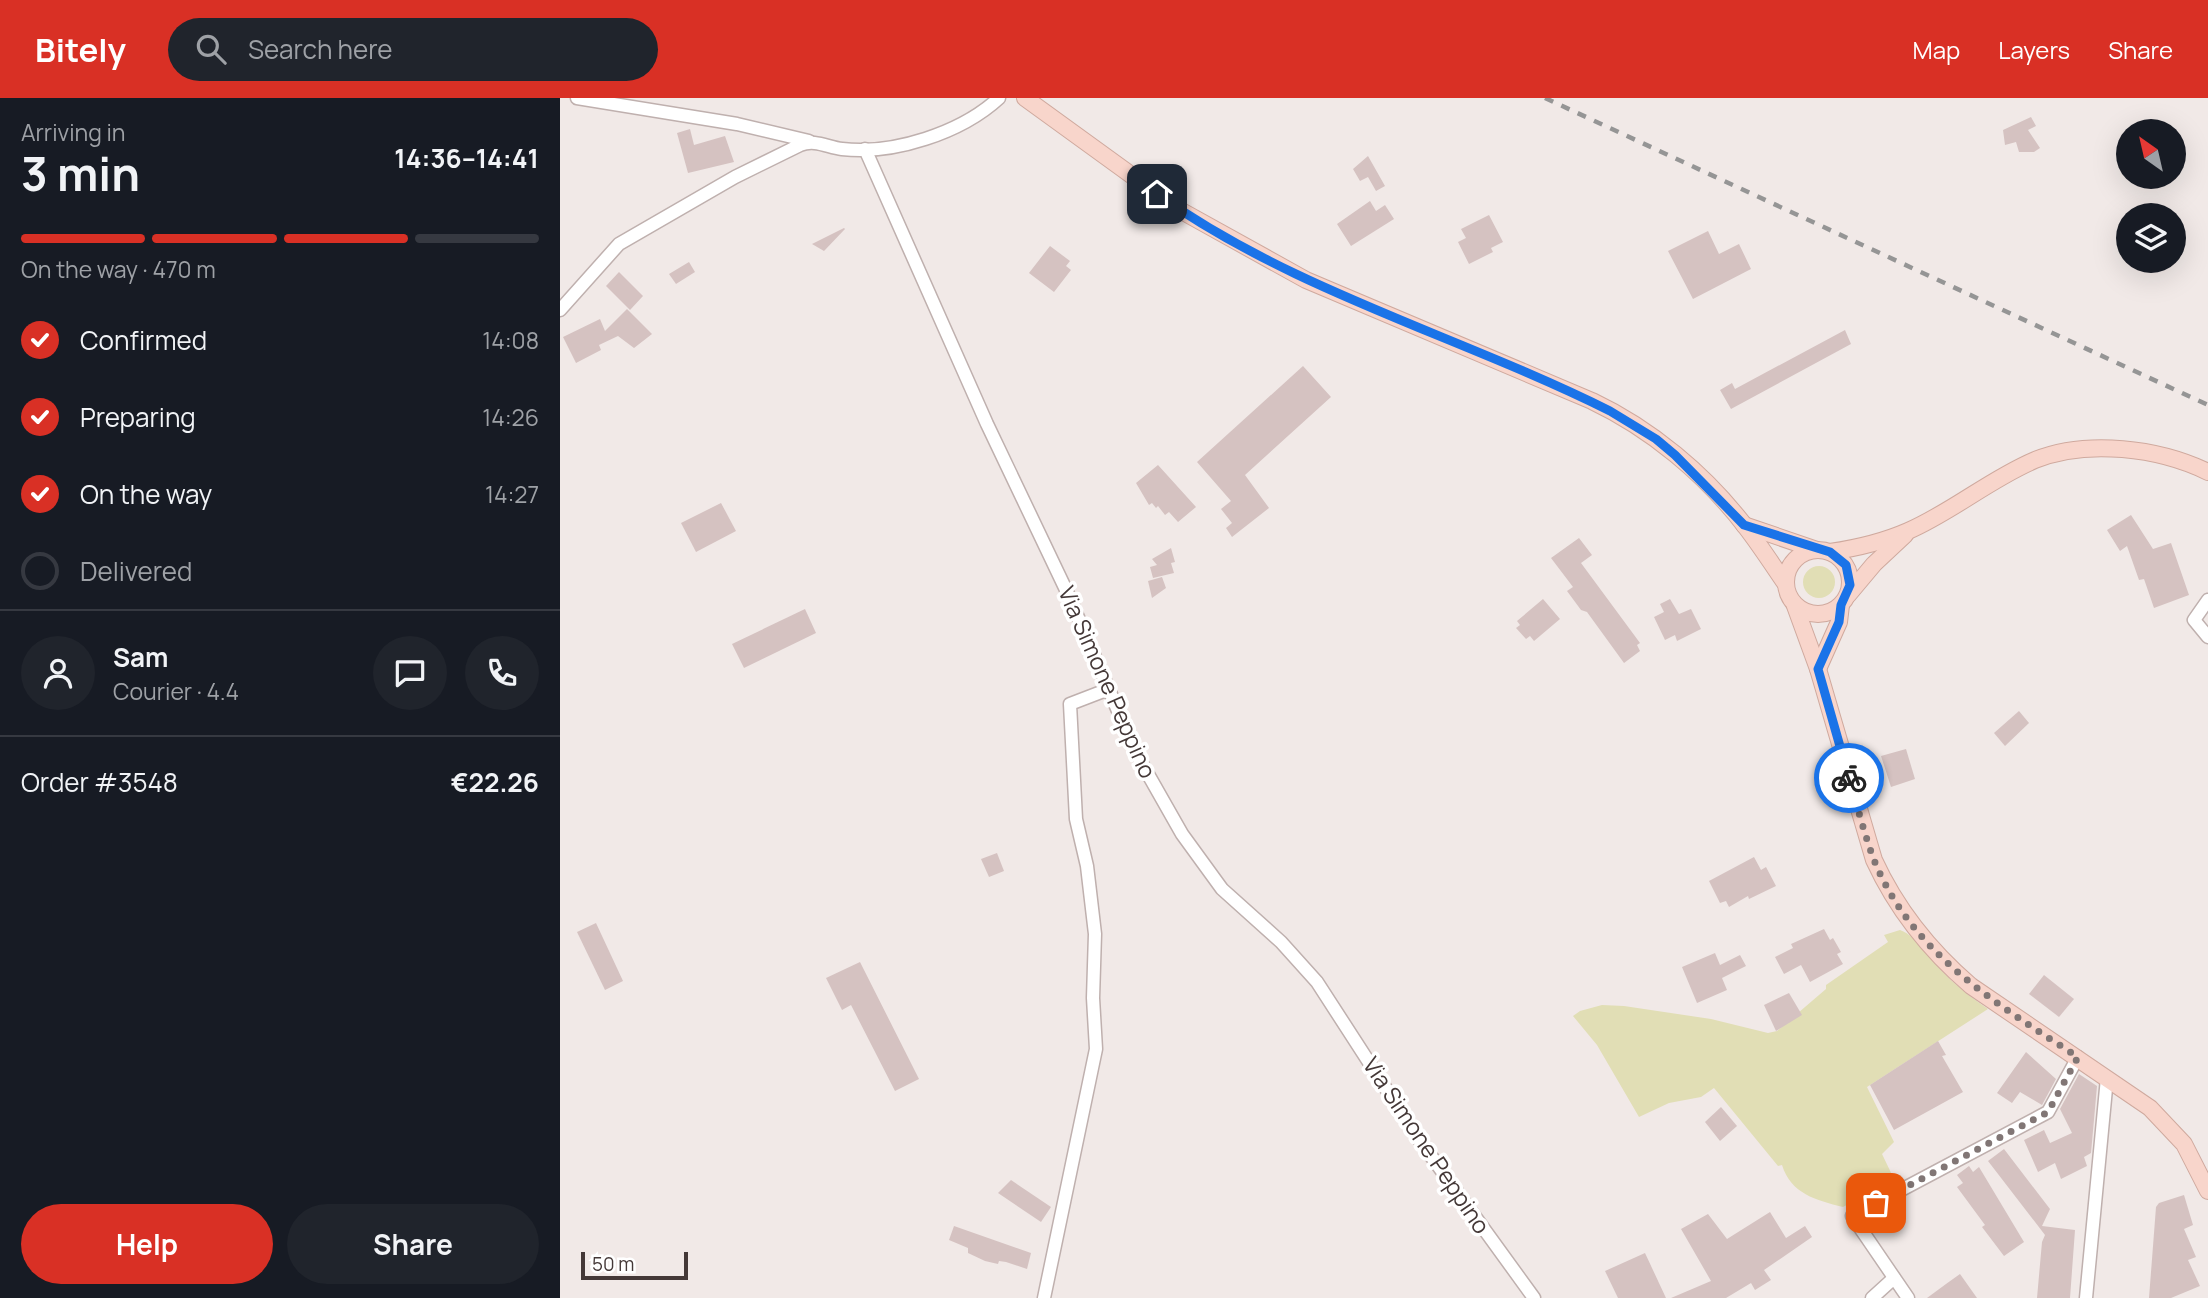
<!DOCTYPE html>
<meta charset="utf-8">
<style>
:root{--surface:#171b24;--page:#20242c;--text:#f1f3f6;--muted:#9ea1a6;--line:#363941;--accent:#d93025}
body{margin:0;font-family:Manrope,sans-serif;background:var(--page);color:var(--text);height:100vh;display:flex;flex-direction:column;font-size:26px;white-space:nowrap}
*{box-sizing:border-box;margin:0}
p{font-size:23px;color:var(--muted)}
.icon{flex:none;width:38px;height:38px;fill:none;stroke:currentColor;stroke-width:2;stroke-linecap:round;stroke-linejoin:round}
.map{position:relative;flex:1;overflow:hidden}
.details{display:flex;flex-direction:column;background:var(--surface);width:560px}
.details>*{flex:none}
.needle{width:46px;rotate:326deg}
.tools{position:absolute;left:1556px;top:21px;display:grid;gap:14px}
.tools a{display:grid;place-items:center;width:70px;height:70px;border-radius:50%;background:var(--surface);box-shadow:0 7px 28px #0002;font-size:35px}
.scale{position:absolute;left:21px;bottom:18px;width:107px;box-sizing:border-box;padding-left:7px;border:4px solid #443837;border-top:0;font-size:19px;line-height:24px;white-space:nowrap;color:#443837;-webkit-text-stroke:5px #fff;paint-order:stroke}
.pin{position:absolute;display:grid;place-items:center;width:60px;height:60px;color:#fff;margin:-30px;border-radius:14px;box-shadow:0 4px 10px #0006}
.courier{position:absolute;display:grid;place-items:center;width:70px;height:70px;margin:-35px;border:5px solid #1a73e8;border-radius:50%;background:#fff;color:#222;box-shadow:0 2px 9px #0007}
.summary em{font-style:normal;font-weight:700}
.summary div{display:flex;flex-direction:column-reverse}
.summary{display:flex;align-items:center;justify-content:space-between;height:119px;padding:0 21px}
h1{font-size:46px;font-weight:700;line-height:52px}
.bar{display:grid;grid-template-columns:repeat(4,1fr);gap:10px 7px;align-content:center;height:84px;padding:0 21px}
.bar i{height:9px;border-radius:5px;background:var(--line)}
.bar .on{background:var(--accent)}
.bar p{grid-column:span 4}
.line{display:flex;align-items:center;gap:18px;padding:0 21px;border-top:2px solid var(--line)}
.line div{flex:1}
.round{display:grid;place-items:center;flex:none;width:74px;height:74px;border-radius:37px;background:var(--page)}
ol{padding:0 21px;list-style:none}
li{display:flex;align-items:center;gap:21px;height:77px}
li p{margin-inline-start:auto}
li .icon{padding:7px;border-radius:50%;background:var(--accent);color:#fff;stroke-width:4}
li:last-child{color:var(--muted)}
li i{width:38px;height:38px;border:4px solid var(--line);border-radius:50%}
.cta{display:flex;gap:14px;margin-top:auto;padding:14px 21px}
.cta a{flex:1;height:80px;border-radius:42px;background:var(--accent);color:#fff;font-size:28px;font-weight:700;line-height:80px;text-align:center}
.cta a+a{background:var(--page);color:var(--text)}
header{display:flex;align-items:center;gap:42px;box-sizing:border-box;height:98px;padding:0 35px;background:var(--accent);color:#fff}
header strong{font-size:33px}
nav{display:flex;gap:38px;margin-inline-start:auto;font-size:24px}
.search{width:490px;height:63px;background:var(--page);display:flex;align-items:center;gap:18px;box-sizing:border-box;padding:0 24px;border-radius:38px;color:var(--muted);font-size:26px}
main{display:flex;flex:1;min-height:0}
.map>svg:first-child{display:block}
.green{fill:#e1deb5}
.building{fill:#d5c2c1}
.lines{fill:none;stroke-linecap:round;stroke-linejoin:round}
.street-casing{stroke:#bfb0ae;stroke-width:15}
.secondary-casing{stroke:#cfa99e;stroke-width:18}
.street{stroke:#fff;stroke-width:12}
.secondary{stroke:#f8d5cb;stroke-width:16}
.rail{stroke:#959595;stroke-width:4.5;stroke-dasharray:9 9;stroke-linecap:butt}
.done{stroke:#817675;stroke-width:7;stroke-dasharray:0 12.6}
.route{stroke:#1a73e8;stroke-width:9}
.labels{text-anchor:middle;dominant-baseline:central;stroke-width:7;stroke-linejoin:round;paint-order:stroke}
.street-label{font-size:23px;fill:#443837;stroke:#fff}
</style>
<header>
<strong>Bitely</strong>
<div class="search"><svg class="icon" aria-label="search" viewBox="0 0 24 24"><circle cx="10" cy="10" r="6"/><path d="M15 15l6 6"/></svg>Search here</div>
<nav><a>Map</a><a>Layers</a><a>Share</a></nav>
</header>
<main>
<section class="details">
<div class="summary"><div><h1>3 min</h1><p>Arriving in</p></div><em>14:36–14:41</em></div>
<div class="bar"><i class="on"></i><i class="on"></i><i class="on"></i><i></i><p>On the way · 470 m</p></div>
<ol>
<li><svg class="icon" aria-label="check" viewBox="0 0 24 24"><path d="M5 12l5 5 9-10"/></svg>Confirmed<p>14:08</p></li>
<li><svg class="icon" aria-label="check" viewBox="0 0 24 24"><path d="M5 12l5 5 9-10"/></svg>Preparing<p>14:26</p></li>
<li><svg class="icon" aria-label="check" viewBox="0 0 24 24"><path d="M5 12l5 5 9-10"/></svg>On the way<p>14:27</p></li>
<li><i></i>Delivered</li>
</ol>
<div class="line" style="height:126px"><a class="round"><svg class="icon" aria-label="person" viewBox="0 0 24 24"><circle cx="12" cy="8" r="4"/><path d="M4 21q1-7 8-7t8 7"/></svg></a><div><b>Sam</b><p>Courier · 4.4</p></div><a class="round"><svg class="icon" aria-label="chat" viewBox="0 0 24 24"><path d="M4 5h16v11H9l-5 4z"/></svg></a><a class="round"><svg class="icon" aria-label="phone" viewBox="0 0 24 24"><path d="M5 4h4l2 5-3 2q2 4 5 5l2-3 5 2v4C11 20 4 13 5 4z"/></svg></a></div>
<div class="line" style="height:91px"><div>Order #3548</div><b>€22.26</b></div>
<div class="cta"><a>Help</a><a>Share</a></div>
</section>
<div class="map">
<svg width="1648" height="1200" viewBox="0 0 1648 1200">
<rect width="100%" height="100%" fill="#f1e9e7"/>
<g class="green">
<circle cx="1259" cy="484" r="16"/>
<path d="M1340 832C1358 838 1376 868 1392 883 1403 893 1415 902 1428 911L1307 989 1334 1044 1322 1056 1334 1081 1283 1109C1256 1102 1231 1096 1222 1067L1218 1068 1154 990 1141 999 1109 1005 1079 1019 1037 947 1013 918 1020 913 1042 907 1064 908 1151 921 1208 935 1217 933 1266 891V887L1328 844 1324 837Z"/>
</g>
<g class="building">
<path d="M1471 19 1476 28 1468 32 1480 50 1474 54H1459L1456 44 1445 47 1443 32Z"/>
<path d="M130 31 134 47 165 38 174 64 128 75 117 35Z"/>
<path d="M808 58 825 88 816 93 808 79 800 83 793 71Z"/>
<path d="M810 103 816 113 825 107 834 121 791 148 777 126Z"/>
<path d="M929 117 943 144 931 150 933 154 909 166 898 144 906 140 901 131Z"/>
<path d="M284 130 285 131 264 153 252 146Z"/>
<path d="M1148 133 1159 156 1179 146 1191 171 1133 201 1108 153Z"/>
<path d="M490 148 510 163 506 168 511 172 494 194 469 175Z"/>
<path d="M129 164 135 174 116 186 109 176Z"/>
<path d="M59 174 83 198 70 212 46 188Z"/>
<path d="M67 211 92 236 74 250 58 238 39 247 41 252 16 265 3 239 40 221 45 233Z"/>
<path d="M1285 232 1291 246 1171 311 1160 292 1172 285 1175 291Z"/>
<path d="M743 268 771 299 685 377 709 410 672 439 666 430 672 425 661 411 671 403 637 364Z"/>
<path d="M598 367 636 409 618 424 609 414 605 417 598 408 596 410 592 405 589 407 576 385Z"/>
<path d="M161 405 176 433 136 454 121 425Z"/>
<path d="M1571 417 1593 451 1611 445 1629 497 1594 510 1584 481 1579 482 1567 448 1560 453 1547 432Z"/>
<path d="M1019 440 1032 457 1021 465 1080 545 1077 547 1080 553 1064 565 1027 514 1021 512 1007 493 1013 489 991 460Z"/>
<path d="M611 450 615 464 611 465 614 475 593 480 590 469 597 467 592 461Z"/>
<path d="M602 479 606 490 592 500 588 483Z"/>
<path d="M983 501 1000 521 974 543 970 538 966 541 956 530 960 527 957 523Z"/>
<path d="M1110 501 1119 516 1131 511 1141 531 1117 543 1115 537 1105 542 1094 519 1104 514 1100 506Z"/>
<path d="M245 511 256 535 184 570 172 546Z"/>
<path d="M1459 613 1469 625 1445 648 1434 635Z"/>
<path d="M1346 651 1355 681 1331 689 1321 658Z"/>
<path d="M437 755 444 773 429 779 421 761Z"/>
<path d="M1194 759 1201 772 1206 769 1216 788 1189 801 1188 798 1169 809 1166 803 1160 805 1149 783Z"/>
<path d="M36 825 63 883 45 892 17 834Z"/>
<path d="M1264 831 1270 842 1273 840 1281 854 1277 856 1283 866 1250 884 1241 867 1224 876 1215 859 1233 850 1231 846Z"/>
<path d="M1155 855 1160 867 1180 857 1186 868 1162 880 1167 892 1137 905 1122 869Z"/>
<path d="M300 864 359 981 335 993 291 907 282 912 266 880Z"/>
<path d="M1484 877 1514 901 1499 919 1469 896Z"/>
<path d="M1229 895 1242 917 1216 933 1204 907Z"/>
<path d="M1378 943 1386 957 1382 958 1403 994 1334 1032 1310 987Z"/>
<path d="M1466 954 1496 981 1482 1007 1460 994 1452 1005 1437 995Z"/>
<path d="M1519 976 1537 988 1531 1055 1524 1059 1527 1068 1501 1081 1495 1065 1478 1074 1464 1042 1484 1032 1490 1045 1512 1035 1500 1011Z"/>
<path d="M1161 1009 1177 1028 1160 1043 1145 1024Z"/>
<path d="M1444 1051 1490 1111 1482 1128 1515 1132 1510 1200H1477L1482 1144 1485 1137 1428 1063Z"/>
<path d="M1409 1068 1413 1074 1419 1069 1464 1144 1444 1158 1422 1129 1425 1127 1397 1089 1403 1085 1397 1077Z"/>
<path d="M451 1082 491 1109 481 1124 438 1095Z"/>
<path d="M1624 1097 1633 1127 1624 1131 1636 1159 1628 1162 1640 1188 1611 1200H1589L1596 1109 1599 1105Z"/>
<path d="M1210 1114 1226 1140 1245 1128 1252 1139 1204 1172 1211 1182 1195 1192 1191 1185 1166 1200H1111L1151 1183 1121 1131 1148 1116 1167 1141Z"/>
<path d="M394 1128 471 1155 467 1171 446 1164 439 1163 438 1166 425 1163 408 1155V1150L389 1142Z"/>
<path d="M1085 1155 1106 1200H1058L1045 1173Z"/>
<path d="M1400 1176 1417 1200H1367L1386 1186Z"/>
</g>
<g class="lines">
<defs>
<g id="street">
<path d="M17 0 177 26 249 43"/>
<path d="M305 51 427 326 508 496 576 655 622 736 662 791 721 844 757 884 858 1040 974 1200"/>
<path d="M0 212 59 146 175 79 240 47C255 41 267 49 282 51 333 57 401 35 439 0"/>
<path d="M1648 502 1634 522 1648 539"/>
<path d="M484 1200 536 951 533 900 535 836 527 768 516 721 510 606 549 591"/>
<path d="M1312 1200 1334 1180"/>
<path d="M1348 1200 1292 1118 1488 1014 1518 959"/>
<path d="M1526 1200 1547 980"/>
</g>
<g id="secondary">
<path d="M465 0 618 111 746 182 1032 303C1091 331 1145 376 1185 428 1199 446 1212 466 1225 485"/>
<path d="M1184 427 1257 452"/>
<circle cx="1258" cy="484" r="32"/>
<path d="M1270 454C1297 450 1323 444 1348 433 1392 414 1430 381 1475 362 1527 341 1599 350 1648 374"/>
<path d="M1288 497 1314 466 1345 437"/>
<path d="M1235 508 1258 571 1314 762C1337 812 1369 852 1411 888L1590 1010 1624 1046 1648 1093"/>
<path d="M1258 571 1279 524 1281 507"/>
</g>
</defs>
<use href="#street" class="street-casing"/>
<use href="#secondary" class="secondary-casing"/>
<use href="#street" class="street"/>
<use href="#secondary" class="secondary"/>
<path class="rail" d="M985 0 1648 307"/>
</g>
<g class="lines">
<path class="done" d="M1289 680C1297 707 1304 735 1314 762 1352 856 1437 906 1518 959L1488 1014 1316 1105"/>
<path class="route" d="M597 96C735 194 900 238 1050 313L1096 341 1115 357 1184 427 1270 454 1286 467 1290 487 1281 507 1279 524 1258 571 1289 680"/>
</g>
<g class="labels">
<g class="street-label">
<text transform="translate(548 584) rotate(66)">Via Simone Peppino</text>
<text transform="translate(867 1047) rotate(56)">Via Simone Peppino</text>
</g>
</g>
</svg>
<div class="tools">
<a><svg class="needle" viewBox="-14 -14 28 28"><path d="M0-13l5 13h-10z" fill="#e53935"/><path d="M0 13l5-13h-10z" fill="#9ea1a6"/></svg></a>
<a><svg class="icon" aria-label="layers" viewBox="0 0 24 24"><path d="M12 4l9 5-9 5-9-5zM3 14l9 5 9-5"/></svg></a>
</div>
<div class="scale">50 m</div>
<div class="pin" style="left:1316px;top:1105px;background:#ea580c"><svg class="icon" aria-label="bag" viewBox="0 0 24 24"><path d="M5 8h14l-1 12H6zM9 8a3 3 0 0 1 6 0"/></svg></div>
<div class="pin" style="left:597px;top:96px;background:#1f2937"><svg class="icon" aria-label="home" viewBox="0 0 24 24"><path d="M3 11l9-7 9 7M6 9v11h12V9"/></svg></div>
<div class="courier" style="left:1289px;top:680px"><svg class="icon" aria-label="bike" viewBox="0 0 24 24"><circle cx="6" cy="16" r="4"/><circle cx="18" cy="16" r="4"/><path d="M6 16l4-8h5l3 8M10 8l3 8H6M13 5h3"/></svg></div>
</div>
</main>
